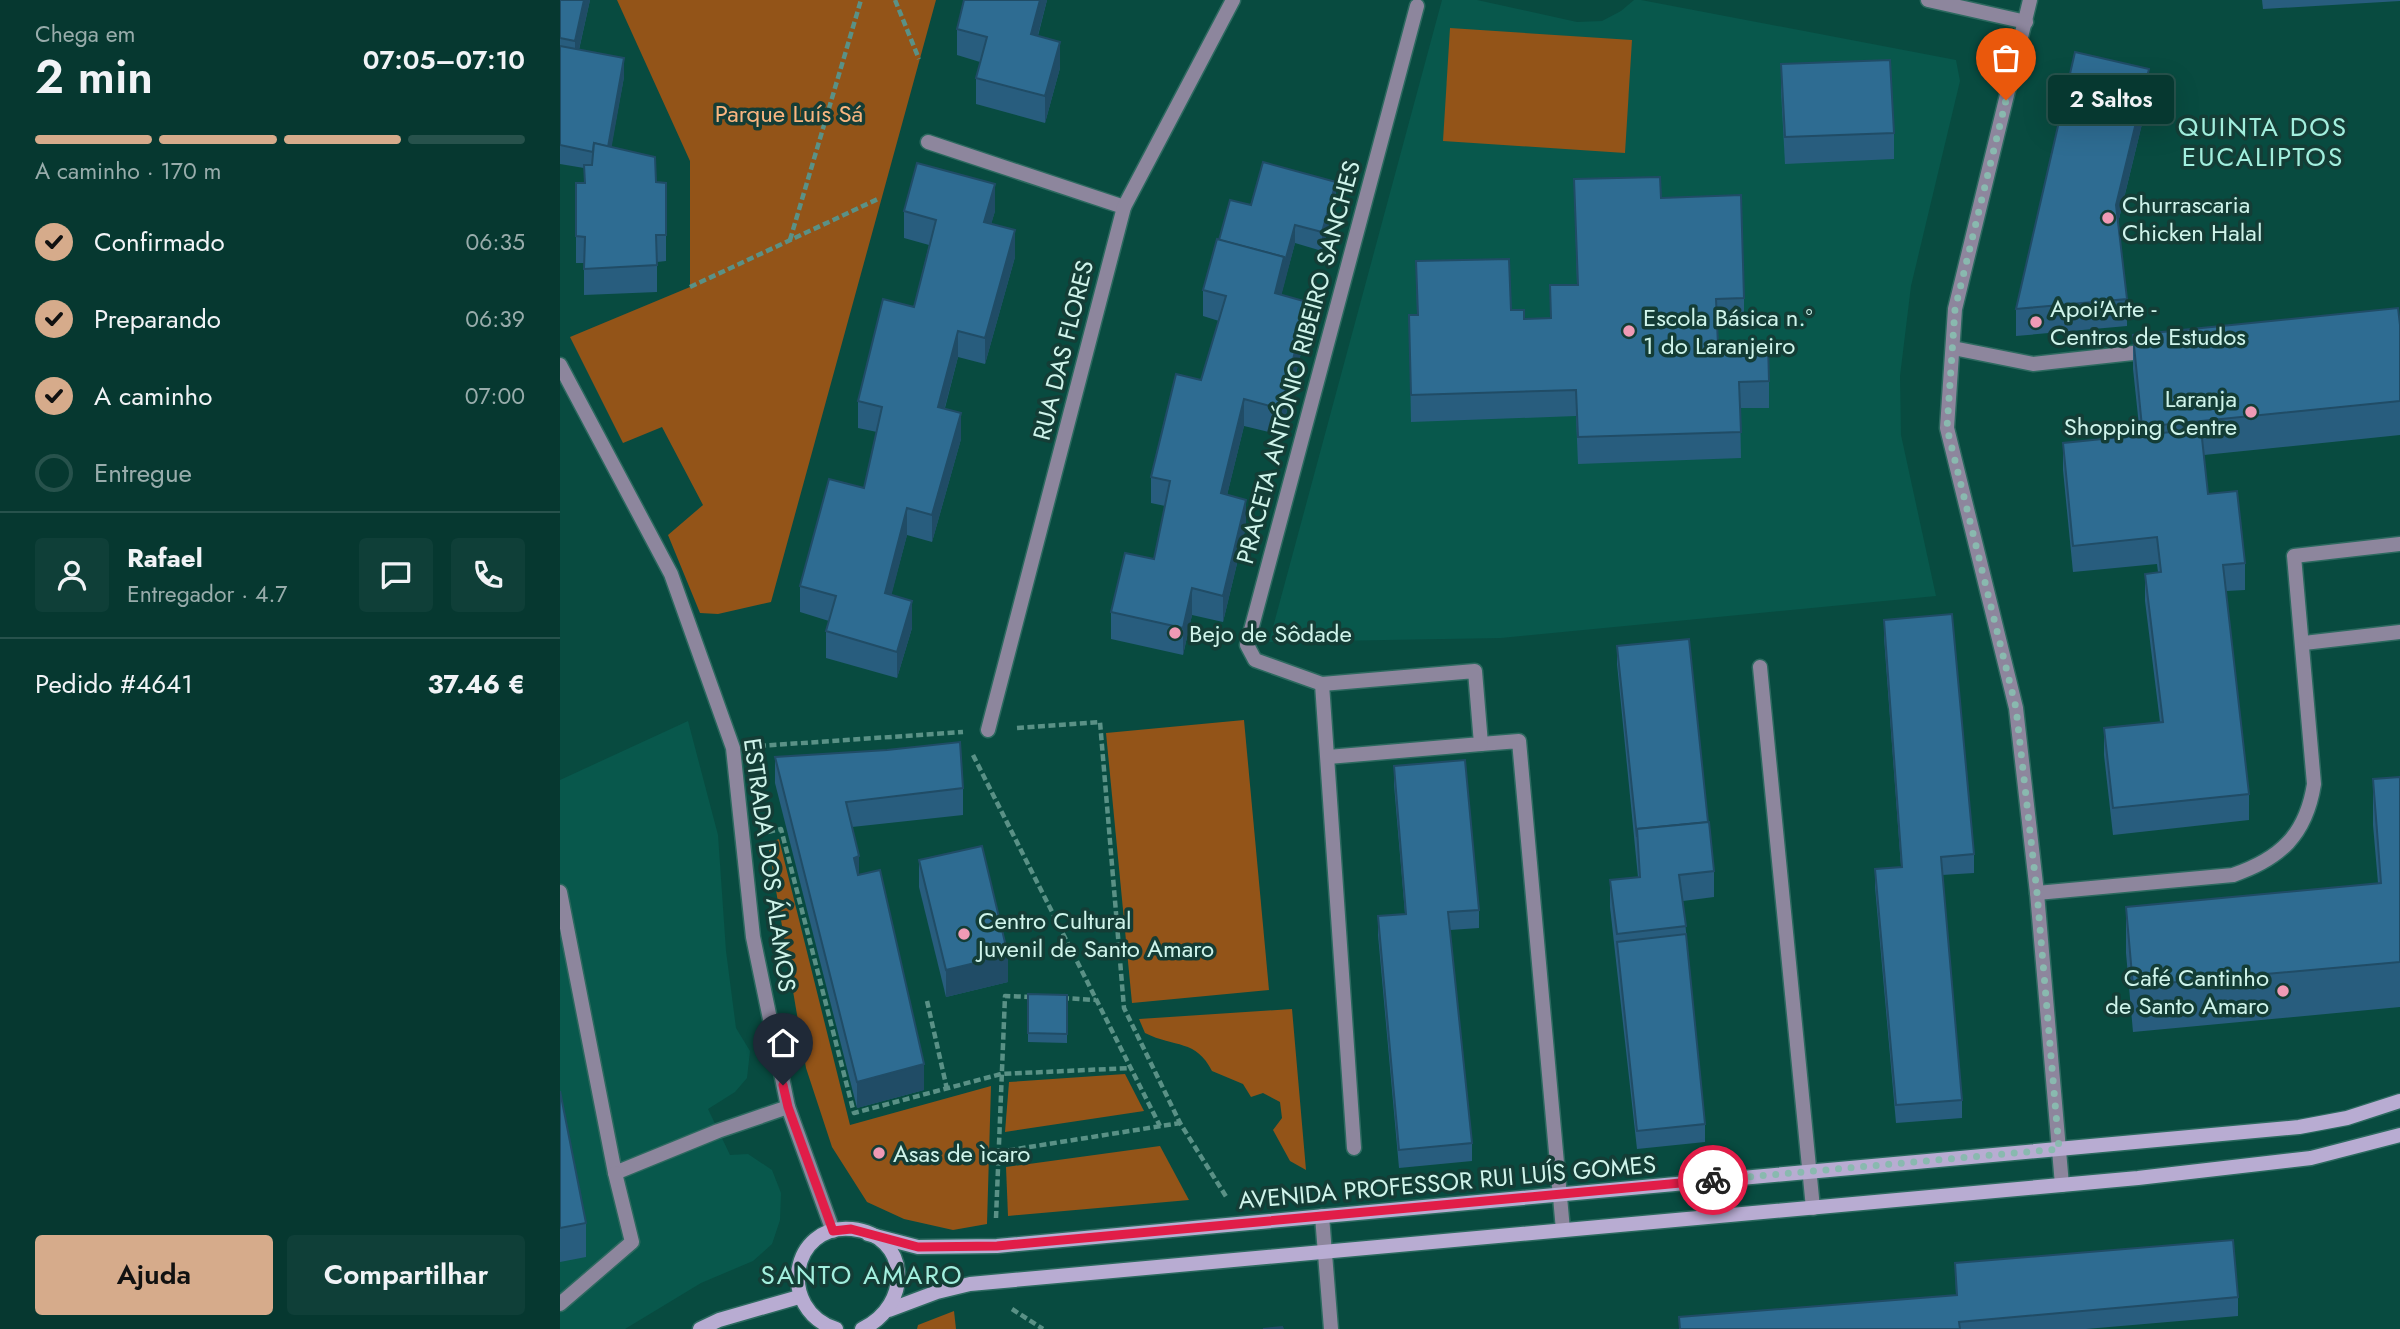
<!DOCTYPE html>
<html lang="pt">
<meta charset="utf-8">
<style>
:root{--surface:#063830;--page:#0f3f38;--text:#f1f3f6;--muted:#98acab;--line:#27524c;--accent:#d6ab8b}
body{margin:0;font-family:Jost,sans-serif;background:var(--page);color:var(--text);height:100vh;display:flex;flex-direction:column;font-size:26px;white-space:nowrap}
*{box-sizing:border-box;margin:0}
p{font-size:23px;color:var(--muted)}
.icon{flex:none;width:38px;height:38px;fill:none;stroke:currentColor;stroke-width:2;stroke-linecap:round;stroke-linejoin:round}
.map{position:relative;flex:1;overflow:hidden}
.details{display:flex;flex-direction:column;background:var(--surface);width:560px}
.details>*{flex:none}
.pin{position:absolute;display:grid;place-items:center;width:60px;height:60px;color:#fff;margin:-72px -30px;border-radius:50% 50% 50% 0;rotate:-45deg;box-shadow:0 0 7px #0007}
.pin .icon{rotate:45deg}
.courier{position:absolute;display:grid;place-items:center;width:70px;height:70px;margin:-35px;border:5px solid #e11d48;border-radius:50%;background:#fff;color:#222;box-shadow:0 2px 9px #0007}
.bubble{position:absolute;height:49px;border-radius:7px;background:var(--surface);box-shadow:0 7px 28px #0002,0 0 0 2px var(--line);font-size:23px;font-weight:600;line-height:49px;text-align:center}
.headline em{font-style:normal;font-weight:600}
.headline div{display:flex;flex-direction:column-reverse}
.headline{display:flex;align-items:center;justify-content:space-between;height:119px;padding:0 35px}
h1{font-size:46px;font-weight:600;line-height:52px}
.bar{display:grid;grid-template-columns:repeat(4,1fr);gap:10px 7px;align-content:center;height:84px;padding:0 35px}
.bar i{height:9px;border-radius:5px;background:var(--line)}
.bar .active{background:var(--accent)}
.bar p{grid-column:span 4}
.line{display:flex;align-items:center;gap:18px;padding:0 35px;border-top:2px solid var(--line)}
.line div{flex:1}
.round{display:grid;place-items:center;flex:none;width:74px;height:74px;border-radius:7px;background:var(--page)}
ol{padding:0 35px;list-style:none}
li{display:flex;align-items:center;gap:21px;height:77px}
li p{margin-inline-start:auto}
li .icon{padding:7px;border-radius:50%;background:var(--accent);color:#111;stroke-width:4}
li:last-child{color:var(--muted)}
li i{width:38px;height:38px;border:4px solid var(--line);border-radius:50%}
.button{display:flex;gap:14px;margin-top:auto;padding:14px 35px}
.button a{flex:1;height:80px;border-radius:7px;background:var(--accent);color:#111;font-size:28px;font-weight:600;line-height:80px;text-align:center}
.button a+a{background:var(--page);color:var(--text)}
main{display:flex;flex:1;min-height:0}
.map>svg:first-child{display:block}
.built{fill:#08584c}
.green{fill:#935418}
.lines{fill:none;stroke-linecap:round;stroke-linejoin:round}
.service-casing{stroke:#2c695f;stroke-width:17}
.minor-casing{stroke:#2c695f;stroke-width:17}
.secondary-casing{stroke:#2c695f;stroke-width:17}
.path{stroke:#5a9186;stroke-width:4.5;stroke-dasharray:7 3.5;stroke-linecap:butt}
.service{stroke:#8d869d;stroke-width:14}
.minor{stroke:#8d869d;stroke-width:14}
.secondary{stroke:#b8acd2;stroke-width:14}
.wall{fill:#285d7e}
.shaded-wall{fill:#204c66}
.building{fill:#2e6c92;stroke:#204c66;stroke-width:2}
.done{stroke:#89b9af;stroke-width:7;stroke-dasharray:0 12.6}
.route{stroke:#e11d48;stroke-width:9}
.poi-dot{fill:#f09ab5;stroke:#143d36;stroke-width:2.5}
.labels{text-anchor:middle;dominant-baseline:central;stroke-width:7;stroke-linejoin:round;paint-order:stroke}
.park-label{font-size:24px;fill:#fab680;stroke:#143d36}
.poi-label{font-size:24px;fill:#cff4eb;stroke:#143d36;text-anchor:start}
.street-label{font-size:24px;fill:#cff4eb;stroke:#143d36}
.neighbourhood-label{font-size:26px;letter-spacing:2px;fill:#a2efde;stroke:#143d36}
</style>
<main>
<section class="details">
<div class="headline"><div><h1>2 min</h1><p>Chega em</p></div><em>07:05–07:10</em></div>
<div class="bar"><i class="active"></i><i class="active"></i><i class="active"></i><i></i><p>A caminho · 170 m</p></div>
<ol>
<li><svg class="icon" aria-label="check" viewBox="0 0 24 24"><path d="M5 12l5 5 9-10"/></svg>Confirmado<p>06:35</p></li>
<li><svg class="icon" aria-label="check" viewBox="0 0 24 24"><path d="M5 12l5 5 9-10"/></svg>Preparando<p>06:39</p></li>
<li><svg class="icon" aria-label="check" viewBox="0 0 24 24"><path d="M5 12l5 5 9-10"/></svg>A caminho<p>07:00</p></li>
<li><i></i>Entregue</li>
</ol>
<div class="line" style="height:126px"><a class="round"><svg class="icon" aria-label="person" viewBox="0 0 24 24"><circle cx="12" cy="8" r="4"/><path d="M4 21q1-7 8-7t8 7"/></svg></a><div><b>Rafael</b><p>Entregador · 4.7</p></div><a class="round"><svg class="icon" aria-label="chat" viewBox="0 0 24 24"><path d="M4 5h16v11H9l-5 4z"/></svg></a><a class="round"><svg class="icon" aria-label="phone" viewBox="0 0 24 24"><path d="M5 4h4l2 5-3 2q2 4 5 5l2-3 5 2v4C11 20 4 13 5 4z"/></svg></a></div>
<div class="line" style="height:91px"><div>Pedido #4641</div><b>37.46 €</b></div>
<div class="button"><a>Ajuda</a><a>Compartilhar</a></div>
</section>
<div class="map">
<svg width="1840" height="1329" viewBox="0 0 1840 1329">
<rect width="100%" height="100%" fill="#084b40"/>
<g class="built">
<path d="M882 0H917L1017 22 1042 21 1061 11 1074 0H1081L1396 60 1400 81 1351 286 1340 376 1341 435 1376 596 941 638 709 642Z"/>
<path d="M128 721 158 835 166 951 176 1028 190 1051 187 1078 175 1092 148 1109 170 1155 188 1154 212 1170 221 1193 220 1220 212 1244 193 1261 141 1283 65 1329H0V780Z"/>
</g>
<g class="green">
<path d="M57 0H376L211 602 158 614 140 613 108 535 143 505 102 427 63 443 10 337 130 287V161Z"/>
<path d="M890 28 1072 40 1065 153 883 141Z"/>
<path d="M684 720 709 990 572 1003 546 733Z"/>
<path d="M219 839 290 1125 431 1086 427 1224 393 1230 344 1219 307 1202 272 1147 246 1068 208 843Z"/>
<path d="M732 1009 746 1170 730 1161 713 1130 722 1118 720 1102 703 1093 691 1097 683 1084 652 1071C636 1039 615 1048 585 1033L579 1019Z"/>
<path d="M565 1074 584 1111 445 1132 449 1082Z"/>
<path d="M600 1146 629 1200 448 1216 446 1167Z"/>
<path d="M394 1311 396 1329H357L358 1325Z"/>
</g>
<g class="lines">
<defs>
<g id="service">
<path d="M368 142 564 207"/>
<path d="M0 892 55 1173 158 1131 228 1107"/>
<path d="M0 1304 72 1242 55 1173"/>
</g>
<g id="minor">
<path d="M1368 0 1466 22"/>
<path d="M1470 0 1395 309 1387 428 1456 708 1477 893 1502 1185"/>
<path d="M1393 348 1473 364 1591 351"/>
<path d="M0 365 111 574 173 748 193 937 210 1019 228 1107 273 1231"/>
<path d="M1744 643 1840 632"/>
<path d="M1200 667 1253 1208"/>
<path d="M762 684 695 660 687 645 857 6"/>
<path d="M428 730 564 207 673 0"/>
<path d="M921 744 959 741 1003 1230"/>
<path d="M768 757 921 744 915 671 762 684 794 1148"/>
<path d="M1477 893 1673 875C1720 859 1746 835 1754 784L1734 556 1840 544"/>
<path d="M762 1216 771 1329"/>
</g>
<g id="secondary">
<path d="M308 1234 358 1247 437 1246 1739 1127 1787 1118 1840 1101"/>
<path d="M329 1310 377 1292 410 1284 1578 1178 1751 1158 1840 1135"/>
<path d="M140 1329 159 1320 239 1297"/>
<path d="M276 1329C216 1309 231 1223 292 1229 350 1235 353 1305 302 1329"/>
</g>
</defs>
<use href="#service" class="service-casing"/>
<use href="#minor" class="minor-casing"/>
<use href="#secondary" class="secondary-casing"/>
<g class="path">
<path d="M335 0 359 59"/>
<path d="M230 240 301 0"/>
<path d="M130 287 320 198"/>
<path d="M457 728 540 722 564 1008 620 1123 667 1198"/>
<path d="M199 746 403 732"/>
<path d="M413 755 600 1126"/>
<path d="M208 832 221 829 294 1113 441 1074 570 1068"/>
<path d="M502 998 536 1000"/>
<path d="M367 1001 387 1089"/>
<path d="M438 1152 620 1123"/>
<path d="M436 1218 445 996 472 997"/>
<path d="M452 1309 483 1329"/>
</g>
<use href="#service" class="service"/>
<use href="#minor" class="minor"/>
<use href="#secondary" class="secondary"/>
</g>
<g class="wall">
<path d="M0 0H30L19 50 64 77 51 147 96 182 106 183V261L97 262V292L24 295V263H16V183H24V168L0 164Z"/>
<path d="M404 0H487L478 36 500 68 485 123 416 104V78L420 62 397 55V29Z"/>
<path d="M1702 0H1840V1L1703 9Z"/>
<path d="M1221 64 1334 133V159L1225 164 1221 91Z"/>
<path d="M1589 95 1558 223 1567 299V326L1456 336V309Z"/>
<path d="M1014 179 1101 198 1184 298V324L1157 325 1158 345 1209 381V408H1180L1181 458 1018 464 1016 416 851 422 849 315H857L856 261 951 310 964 319 991 318 990 285H1017Z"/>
<path d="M776 201 762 251 735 243 721 295 747 328 721 435 684 426 667 495 686 526 663 622 632 615 623 655 551 639V612L594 559 605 506 591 503V477L641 380 659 321 643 316V290L659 240 691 205Z"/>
<path d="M344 211H435L431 224 455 257 425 364 398 357 385 408 401 439 372 542 347 535 331 595 352 628 337 678 266 658V631L269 621 240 612V586L304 488 317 432 298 428V401L354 307 369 245 344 238Z"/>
<path d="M1840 325V435L1644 455 1648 494 1685 563V590L1666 591 1689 794V820L1553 835 1544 755V728L1600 722 1585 601V574L1598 572 1597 564 1513 572 1503 470V443L1580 435 1573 369V335Z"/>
<path d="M1324 620 1414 854V873L1382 875 1402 1100V1118L1336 1123 1315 887V869L1341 867 1324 638Z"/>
<path d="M1057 646 1148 822 1154 871V897L1123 901 1145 1124V1142L1077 1149 1050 907V880L1078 877 1057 664Z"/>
<path d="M215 757 403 788V815L292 827 299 875 364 1090 297 1108 215 783Z"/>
<path d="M834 766 919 910V928L890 930 912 1143V1161L839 1168 818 935V916L845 914 834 785Z"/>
<path d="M1840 777V1007L1573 1032 1566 953V907L1818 883 1813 825V779Z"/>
<path d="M359 860 448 982 386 997 359 887Z"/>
<path d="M468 994 507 995V1043L468 1042Z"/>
<path d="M0 1091 26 1223V1257L0 1262Z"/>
<path d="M1395 1263 1678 1297V1316L1526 1329H1119V1317L1396 1295Z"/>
</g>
<g class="shaded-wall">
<path d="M24 0H30L15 67V41Z"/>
<path d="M480 0H487L471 61V34Z"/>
<path d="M500 42V68L485 123V96Z"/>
<path d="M64 58V77L47 173V154Z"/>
<path d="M1589 69V95L1556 231V205Z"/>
<path d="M776 182V201L762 251V232Z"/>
<path d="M435 184V211L424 249V222Z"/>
<path d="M735 225V243L715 320V293L724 257Z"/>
<path d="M455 230V257L425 364V338Z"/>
<path d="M747 302V328L721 435V409Z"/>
<path d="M398 331V357L378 433V407Z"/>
<path d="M684 399V426L661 520V493Z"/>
<path d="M401 413V439L372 542V515Z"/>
<path d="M686 500V526L663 622V596Z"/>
<path d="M347 508V535L325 620V593Z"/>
<path d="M632 588V615L623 655V628Z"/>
<path d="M352 601V628L337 678V652Z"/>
<path d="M299 856V883L294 858Z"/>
<path d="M448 955V982L386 997V970Z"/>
<path d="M364 1064V1090L297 1108V1082Z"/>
</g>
<g class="building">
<path d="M0 0H24L15 41 0 38Z"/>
<path d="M404 0H480L471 34 500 42 485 96 416 78 427 37 397 29Z"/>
<path d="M0 46 64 58 48 147 34 143 33 152 0 145Z"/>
<path d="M1515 52 1589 69 1556 205 1567 299 1456 309Z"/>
<path d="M1330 60 1334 133 1225 137 1221 64Z"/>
<path d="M34 143 95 157 96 182 106 183V235H96L97 265 24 269 25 237 16 236V183H25L24 165H32Z"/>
<path d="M703 162 776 182 762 232 735 225 724 265V257L659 240 670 200 691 205Z"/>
<path d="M357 163 435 184 424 222 455 230 425 338 398 331 378 407 401 413 372 515 347 508 325 593 352 601 337 652 266 631 276 596 240 586 269 479 304 488 322 407 298 401 323 299 354 307 376 220 344 211Z"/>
<path d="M1100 177 1101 198 1181 195 1184 298 1156 299 1158 345 1208 343 1209 381 1179 382 1181 432 1018 437 1016 390 851 395 849 315H858L856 261 949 259 951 310H964V319L991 318 990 285H1018L1014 179Z"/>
<path d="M657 239 724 257 715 293 747 302 721 409 684 399 661 493 686 500 663 596 632 588 623 628 551 612 565 553 594 559 610 481 591 477 616 374 641 380 666 296 643 290Z"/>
<path d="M1838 308 1840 325V401L1582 427 1573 335Z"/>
<path d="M1641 429 1648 494 1677 491 1685 563 1663 565 1689 794 1553 808 1544 728 1603 722 1585 574 1601 572 1597 537 1513 546 1503 443Z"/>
<path d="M1392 614 1414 854 1381 857 1402 1100 1336 1105 1315 869 1342 867 1324 620Z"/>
<path d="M1129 639 1148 822 1077 829V837L1057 646Z"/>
<path d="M400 742 403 788 286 802 299 856 294 858 298 875 320 870 364 1064 297 1082 215 757 327 750Z"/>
<path d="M905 760 919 910 888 912 912 1143 839 1150 818 916 846 914 834 766Z"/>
<path d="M1840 777V962L1573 986 1566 907 1821 883 1813 779Z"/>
<path d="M1149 822 1154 871 1119 875 1126 926 1057 934 1050 880 1080 877 1077 829Z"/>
<path d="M422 846 448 955 386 970 359 860Z"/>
<path d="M1126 934 1145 1124 1077 1131 1057 942Z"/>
<path d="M468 994 507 995V1034L468 1033Z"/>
<path d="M0 1091 26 1223 0 1228Z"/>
<path d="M1673 1240 1678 1297 1399 1322 1400 1329H1120L1119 1317 1397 1295 1395 1263Z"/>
<path d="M722 1327 723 1329H703Z"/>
</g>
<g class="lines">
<path class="done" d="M1153 1180 1499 1149 1477 893 1456 708 1387 428 1395 309 1446 100"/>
<path class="route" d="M223 1085 228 1107 273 1231 291 1229 358 1247 437 1246 1153 1180"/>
</g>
<g class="poi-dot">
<circle cx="1548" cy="218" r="7"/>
<circle cx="1476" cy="322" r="7"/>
<circle cx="1069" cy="331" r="7"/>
<circle cx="1691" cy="412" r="7"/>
<circle cx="615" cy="633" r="7"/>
<circle cx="404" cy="934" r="7"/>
<circle cx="1723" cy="991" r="7"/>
<circle cx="319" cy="1153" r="7"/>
</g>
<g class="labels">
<g class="park-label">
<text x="229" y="113">Parque Luís Sá</text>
</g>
<g class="poi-label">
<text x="1562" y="204">Churrascaria<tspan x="1562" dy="28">Chicken Halal</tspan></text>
<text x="1490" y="308">Apoi'Arte -<tspan x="1490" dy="28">Centros de Estudos</tspan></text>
<text x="1083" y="317">Escola Básica n.º<tspan x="1083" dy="28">1 do Laranjeiro</tspan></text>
<text x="1677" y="398" text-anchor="end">Laranja<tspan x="1677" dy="28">Shopping Centre</tspan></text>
<text x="629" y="633">Bejo de Sôdade</text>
<text x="418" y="920">Centro Cultural<tspan x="418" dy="28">Juvenil de Santo Amaro</tspan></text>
<text x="1709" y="977" text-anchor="end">Café Cantinho<tspan x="1709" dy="28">de Santo Amaro</tspan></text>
<text x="333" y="1153">Asas de ìcaro</text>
</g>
<g class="street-label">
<text transform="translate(503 350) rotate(-76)">RUA DAS FLORES</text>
<text transform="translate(738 362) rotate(-75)">PRACETA ANTÓNIO RIBEIRO SANCHES</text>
<text transform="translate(210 865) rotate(82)">ESTRADA DOS ÁLAMOS</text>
<text transform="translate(887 1182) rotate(-5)">AVENIDA PROFESSOR RUI LUÍS GOMES</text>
</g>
<g class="neighbourhood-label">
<text x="1703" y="127">QUINTA DOS<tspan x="1703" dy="30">EUCALIPTOS</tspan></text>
<text x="302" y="1275">SANTO AMARO</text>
</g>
</g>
</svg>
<div class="pin" style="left:1446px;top:100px;background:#ea580c"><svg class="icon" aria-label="bag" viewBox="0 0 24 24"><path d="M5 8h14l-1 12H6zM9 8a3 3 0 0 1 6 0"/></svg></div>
<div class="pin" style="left:223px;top:1085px;background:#1f2937"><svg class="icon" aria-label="home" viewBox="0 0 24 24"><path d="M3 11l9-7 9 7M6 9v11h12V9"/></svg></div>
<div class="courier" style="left:1153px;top:1180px"><svg class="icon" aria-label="bike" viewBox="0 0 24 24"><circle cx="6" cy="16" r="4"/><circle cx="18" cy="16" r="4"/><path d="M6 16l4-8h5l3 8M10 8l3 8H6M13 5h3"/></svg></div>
<div class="bubble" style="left:1488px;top:75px;width:126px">2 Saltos</div>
</div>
</main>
